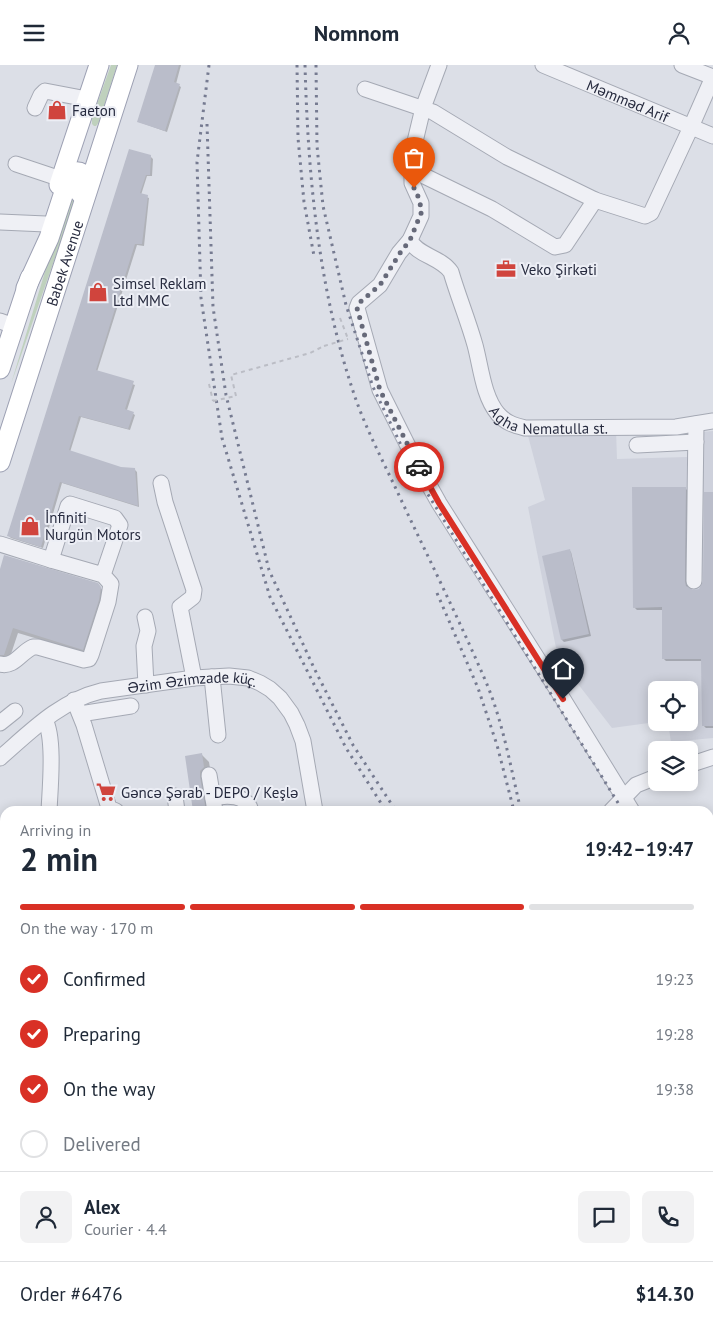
<!DOCTYPE html>
<meta charset="utf-8">
<style>
:root{--surface:#fff;--page:#f2f2f3;--text:#1f2937;--muted:#747a83;--line:#e0e1e3;--accent:#d93025}
body{margin:0;font-family:"PT Sans",sans-serif;background:var(--page);color:var(--text);height:100vh;display:flex;flex-direction:column;font-size:19px;white-space:nowrap}
*{box-sizing:border-box;margin:0}
p{font-size:16px;color:var(--muted)}
.icon{flex:none;width:28px;height:28px;fill:none;stroke:currentColor;stroke-width:2;stroke-linecap:round;stroke-linejoin:round}
.map{position:relative;flex:1;overflow:hidden}
.sheet{position:absolute;left:0px;top:741px;width:714px;height:531px;display:flex;flex-direction:column;background:var(--surface);border-radius:15px 15px 0 0;box-shadow:0 2px 12px #0003}
.sheet>*{flex:none}
.tools{position:absolute;left:648px;top:616px;display:grid;gap:10px}
.tools a{display:grid;place-items:center;width:50px;height:50px;border-radius:8px;background:var(--surface);box-shadow:0 2px 12px #0003;font-size:25px}
.pin{position:absolute;display:grid;place-items:center;width:42px;height:42px;color:#fff;margin:-51px -21px;border-radius:50% 50% 50% 0;rotate:-45deg;box-shadow:0 0 5px #0007}
.pin .icon{rotate:45deg}
.courier{position:absolute;display:grid;place-items:center;width:50px;height:50px;margin:-25px;border:4px solid #d93025;border-radius:50%;background:#fff;color:#222;box-shadow:0 1px 6px #0007}
.head em{font-style:normal;font-weight:800}
.head div{display:flex;flex-direction:column-reverse}
.head{display:flex;align-items:center;justify-content:space-between;height:85px;padding:0 20px}
h1{font-size:32px;font-weight:800;line-height:38px}
.bar{display:grid;grid-template-columns:repeat(4,1fr);gap:8px 5px;align-content:center;height:60px;padding:0 20px}
.bar i{height:6px;border-radius:4px;background:var(--line)}
.bar .selected{background:var(--accent)}
.bar p{grid-column:span 4}
.line{display:flex;align-items:center;gap:12px;padding:0 20px;border-top:1px solid var(--line)}
.line div{flex:1}
.round{display:grid;place-items:center;flex:none;width:52px;height:52px;border-radius:8px;background:var(--page)}
ol{padding:0 20px;list-style:none}
li{display:flex;align-items:center;gap:15px;height:55px}
li p{margin-inline-start:auto}
li .icon{padding:5px;border-radius:50%;background:var(--accent);color:#fff;stroke-width:4}
li:last-child{color:var(--muted)}
li i{width:28px;height:28px;border:2px solid var(--line);border-radius:50%}
header{display:flex;justify-content:space-between;align-items:center;height:65px;padding:0 20px;background:var(--surface);font-size:22px;font-weight:800}
.map>svg:first-child{display:block}
.built{fill:#ced1dc}
.green{fill:#bfd1bd}
.shadow{fill:#0003}
.building{fill:#babdca}
.lines{fill:none;stroke-linecap:round;stroke-linejoin:round}
.minor-casing{stroke:#a5a9b4;stroke-width:17}
.major-casing{stroke:#9ca0b3;stroke-width:21}
.path{stroke:#bbbdc5;stroke-width:2;stroke-dasharray:4 4;stroke-linecap:butt}
.minor{stroke:#eff0f5;stroke-width:15}
.major{stroke:#fff;stroke-width:19}
.rail{stroke:#767b91;stroke-width:3;stroke-dasharray:2.5 5;stroke-linecap:butt}
.path-bridge{stroke:#bbbdc5;stroke-width:2;stroke-dasharray:4 4;stroke-linecap:butt}
.done{stroke:#666979;stroke-width:5;stroke-dasharray:0 9}
.route{stroke:#d93025;stroke-width:6}
.labels{text-anchor:middle;dominant-baseline:central;stroke-width:4;stroke-linejoin:round;paint-order:stroke}
.street-label{font-size:15px;fill:#262a3e;stroke:#eceef5}
.poi-label{font-size:15px;fill:#262a3e;stroke:#eceef5;text-anchor:start}
</style>
<header><svg class="icon" aria-label="menu" viewBox="0 0 24 24"><path d="M4 6h16M4 12h16M4 18h16"/></svg>Nomnom<svg class="icon" aria-label="person" viewBox="0 0 24 24"><circle cx="12" cy="8" r="4"/><path d="M4 21q1-7 8-7t8 7"/></svg></header>
<div class="map">
<svg width="713" height="1272" viewBox="0 0 713 1272">
<rect width="100%" height="100%" fill="#dcdfe7"/>
<g class="built">
<path d="M616 365 617 394 687 392V381L702 367 713 366V673L671 677 668 658H689V625H656V657L612 663 558 593 528 442 545 435 527 367Z"/>
<path d="M379 1268H458L457 1272H380Z"/>
</g>
<g class="green">
<path d="M111 0H117L99 57 96 61H94L92 59V53Z"/>
<path d="M70 124H79L11 319Z"/>
<path d="M282 1268H349V1272H283Z"/>
</g>
<g class="shadow">
<path d="M156 0H181L176 19 181 22 167 67 139 57Z"/>
<path d="M150 91 153 94 152 111H147L141 130 149 133 144 181 137 180 97 307 135 320 127 345 135 350 130 365 81 352 70 387 120 403 135 405 137 407 139 442 62 418 43 483 11 473 9 471Z"/>
<path d="M685 423 688 426 687 520 690 525 695 527 703 522 713 429V663H706L703 660V596H666L663 593V545H637L634 542Z"/>
<path d="M569 485 571 487 591 571 564 577 562 575 543 492Z"/>
<path d="M0 509 97 519 105 528 88 589 18 568 9 595 0 596Z"/>
<path d="M202 690 209 697 211 710V746H195L187 692Z"/>
<path d="M164 1268H251V1270L235 1272H166Z"/>
<path d="M399 1268 402 1272H381V1269Z"/>
<path d="M438 1268H460L459 1272H438Z"/>
</g>
<g class="building">
<path d="M155 0H179L174 17 180 19 165 66 137 57Z"/>
<path d="M129 84 151 90 150 110H146L140 128 148 130 142 179H135L96 305 134 316 125 344 134 347 128 364 79 351 69 385 121 402 135 403 138 441 60 417 41 482 7 471Z"/>
<path d="M632 422H686L685 516 686 521 693 525 699 524 703 516 704 427H713V661H702L701 594H662V542L633 543Z"/>
<path d="M570 484 589 569 561 575 542 491Z"/>
<path d="M4 490 98 518 101 522 99 535 83 585 13 563 4 590H0V504Z"/>
<path d="M202 688 204 702 200 706V712L206 746H193L185 691Z"/>
</g>
<g class="lines">
<defs>
<g id="minor">
<path d="M439 0 423 43 412 89V118L421 138V151L410 175 399 188 380 220 359 238 357 243 380 325 415 395 439 438 563 634 632 746"/>
<path id="s1" d="M543 0 713 71"/>
<path d="M682 0 713 12"/>
<path d="M365 24 433 47 507 92 595 135 645 151 651 148 691 62 713 12"/>
<path d="M35 43 41 30 45 26 87 34"/>
<path d="M16 99 61 114"/>
<path d="M410 104 492 144 555 182 565 180 595 135"/>
<path d="M0 157 46 159"/>
<path id="s2" d="M410 175C416 190 441 192 451 207 458 231 468 255 475 280 481 302 483 331 498 349 506 358 514 360 525 363L676 362 713 356"/>
<path d="M0 256 14 261"/>
<path d="M637 380 696 377"/>
<path d="M161 418 165 437 194 525 193 532 180 542 194 613"/>
<path d="M0 479 51 495"/>
<path d="M694 516 696 359"/>
<path d="M145 552 148 566 144 581 146 620"/>
<path d="M0 599C14 603 21 587 33 582H38L84 595 89 594 91 590 108 537 111 519 103 510 51 495 68 441 70 439 115 453 120 460 103 510"/>
<path d="M212 612 218 670"/>
<path d="M74 635 84 660 109 743 116 746"/>
<path d="M80 649 131 641"/>
<path d="M45 655C55 673 50 724 49 746"/>
<path d="M0 658 15 646"/>
<path id="s3" d="M0 693C31 666 60 636 101 626L194 613 229 611 248 613 260 618 270 624 280 633 291 648 297 660 303 676 315 746"/>
<path d="M689 700 713 692"/>
<path d="M209 710 215 746"/>
<path d="M175 731 177 746"/>
<path d="M213 733C226 730 247 729 251 746"/>
<path d="M611 746 636 720 656 712"/>
<path d="M709 820 713 812"/>
<path d="M709 859 713 864"/>
<path d="M0 890H5"/>
<path d="M0 1004H5"/>
<path d="M709 1023 713 1025"/>
<path d="M709 1103 713 1096"/>
<path d="M709 1148 713 1152"/>
<path d="M0 1194 5 1192"/>
<path d="M709 1229 713 1230"/>
<path d="M0 1237 5 1244"/>
<path d="M9 1268V1272"/>
<path d="M104 1268 105 1272"/>
<path d="M270 1268 271 1272"/>
<path d="M364 1268 365 1272"/>
<path d="M409 1268 410 1272"/>
<path d="M503 1272 504 1268"/>
<path d="M575 1272 578 1268"/>
</g>
<g id="major">
<path d="M59 120 99 0"/>
<path d="M26 223 49 173 68 115 74 107C80 106 82 107 84 112L80 128"/>
<path d="M0 304 30 213"/>
<path id="s4" d="M0 397 128 0"/>
</g>
</defs>
<use href="#minor" class="minor-casing"/>
<use href="#major" class="major-casing"/>
<g class="path">
<path d="M340 253 348 274"/>
<path d="M209 319 213 336"/>
<path d="M236 331 231 310 310 288 324 281"/>
<path d="M143 1272 163 1271"/>
</g>
<use href="#minor" class="minor"/>
<use href="#major" class="major"/>
<g class="rail">
<path d="M209 0 197 97 201 233 222 373 270 532 346 683 386 746"/>
<path d="M297 0 298 73 304 137 314 191"/>
<path d="M305 0C308 110 318 221 353 326 364 360 381 392 396 424 426 488 458 552 486 617 503 657 511 704 521 746"/>
<path d="M316 0 317 81 323 141 346 240 373 322 413 405 623 746"/>
<path d="M207 59 213 242 226 330 269 505 314 603 353 680 396 746"/>
<path d="M437 528 478 623 497 680 514 746"/>
<path d="M709 866 713 872"/>
<path d="M709 1044 713 1047"/>
<path d="M490 1272 491 1268"/>
</g>
<g class="path-bridge">
<path d="M324 281 348 274"/>
<path d="M213 336 236 331"/>
</g>
</g>
<g class="lines">
<path class="done" d="M414 123 417 128 422 146 410 175 400 188 380 220 359 238 357 243 380 325 419 402"/>
<path class="route" d="M419 402 439 438 563 634"/>
</g>
<defs>
<symbol id="shop-bare" viewBox="-9 -9 18 18"><path d="M-5-2.5h2.3a2.7 3.5 0 0 1 5.4 0H5L5.5 6h-11ZM-1.5-2.5h3a1.5 2.3 0 0 0-3 0Z" fill="#d0443d" stroke="#eceef5" stroke-width="2.5" paint-order="stroke"/></symbol>
<symbol id="office-bare" viewBox="-9 -9 18 18"><path d="M-6-3h4V-5.5h4V-3h4V5H-6ZM-1-4.5V-3h2v-1.5ZM-6 0V1H6V0Z" fill="#d0443d" stroke="#eceef5" stroke-width="2.5" paint-order="stroke"/></symbol>
<symbol id="supermarket-bare" viewBox="-9 -9 18 18"><path d="M-6-5.5h2.5l.6 2H6L4.5 2H-2.5L-4.4-4H-6ZM-1.5 3.2a1.3 1.3 0 1 0 .1 0ZM3 3.2a1.3 1.3 0 1 0 .1 0Z" fill="#d0443d" stroke="#eceef5" stroke-width="2.5" paint-order="stroke"/></symbol>
</defs>
<g fill-rule="evenodd">
<use href="#shop-bare" x="43" y="31" width="28" height="28"/>
<use href="#office-bare" x="492" y="190" width="28" height="28"/>
<use href="#shop-bare" x="84" y="213" width="28" height="28"/>
<use href="#shop-bare" x="16" y="447" width="28" height="28"/>
<use href="#supermarket-bare" x="92" y="713" width="28" height="28"/>
</g>
<g class="labels">
<g class="street-label">
<text stroke="none"><textPath href="#s1" startOffset="92">Məmməd Arif</textPath></text>
<text stroke="none"><textPath href="#s4" startOffset="209">Babek Avenue</textPath></text>
<text stroke="none"><textPath href="#s2" startOffset="256">Agha Nematulla st.</textPath></text>
<text stroke="none"><textPath href="#s3" startOffset="215">Əzim Əzimzade küç.</textPath></text>
</g>
<g class="poi-label">
<text x="72" y="45">Faeton</text>
<text x="521" y="204">Veko Şirkəti</text>
<text x="113" y="218">Simsel Reklam<tspan x="113" dy="17">Ltd MMC</tspan></text>
<text x="45" y="452">İnfiniti<tspan x="45" dy="17">Nurgün Motors</tspan></text>
<text x="121" y="727">Gəncə Şərab - DEPO / Keşlə</text>
</g>
</g>
</svg>
<div class="tools">
<a><svg class="icon" aria-label="locate" viewBox="0 0 24 24"><circle cx="12" cy="12" r="6"/><path d="M12 2v4M12 18v4M2 12h4M18 12h4"/></svg></a>
<a><svg class="icon" aria-label="layers" viewBox="0 0 24 24"><path d="M12 4l9 5-9 5-9-5zM3 14l9 5 9-5"/></svg></a>
</div>
<div class="pin" style="left:414px;top:123px;background:#ea580c"><svg class="icon" aria-label="bag" viewBox="0 0 24 24"><path d="M5 8h14l-1 12H6zM9 8a3 3 0 0 1 6 0"/></svg></div>
<div class="pin" style="left:563px;top:634px;background:#1f2937"><svg class="icon" aria-label="home" viewBox="0 0 24 24"><path d="M3 11l9-7 9 7M6 9v11h12V9"/></svg></div>
<div class="courier" style="left:419px;top:402px"><svg class="icon" aria-label="car" viewBox="0 0 24 24"><path d="M5 17H2v-5l4-1 3-4h7l3 4 3 1v5h-3M9 17h6M6 11h13"/><circle cx="7" cy="17" r="2"/><circle cx="17" cy="17" r="2"/></svg></div>
<section class="sheet">
<div class="head"><div><h1>2 min</h1><p>Arriving in</p></div><em>19:42–19:47</em></div>
<div class="bar"><i class="selected"></i><i class="selected"></i><i class="selected"></i><i></i><p>On the way · 170 m</p></div>
<ol>
<li><svg class="icon" aria-label="check" viewBox="0 0 24 24"><path d="M5 12l5 5 9-10"/></svg>Confirmed<p>19:23</p></li>
<li><svg class="icon" aria-label="check" viewBox="0 0 24 24"><path d="M5 12l5 5 9-10"/></svg>Preparing<p>19:28</p></li>
<li><svg class="icon" aria-label="check" viewBox="0 0 24 24"><path d="M5 12l5 5 9-10"/></svg>On the way<p>19:38</p></li>
<li><i></i>Delivered</li>
</ol>
<div class="line" style="height:90px"><a class="round"><svg class="icon" aria-label="person" viewBox="0 0 24 24"><circle cx="12" cy="8" r="4"/><path d="M4 21q1-7 8-7t8 7"/></svg></a><div><b>Alex</b><p>Courier · 4.4</p></div><a class="round"><svg class="icon" aria-label="chat" viewBox="0 0 24 24"><path d="M4 5h16v11H9l-5 4z"/></svg></a><a class="round"><svg class="icon" aria-label="phone" viewBox="0 0 24 24"><path d="M5 4h4l2 5-3 2q2 4 5 5l2-3 5 2v4C11 20 4 13 5 4z"/></svg></a></div>
<div class="line" style="height:65px"><div>Order #6476</div><b>$14.30</b></div>
</section>
</div>
